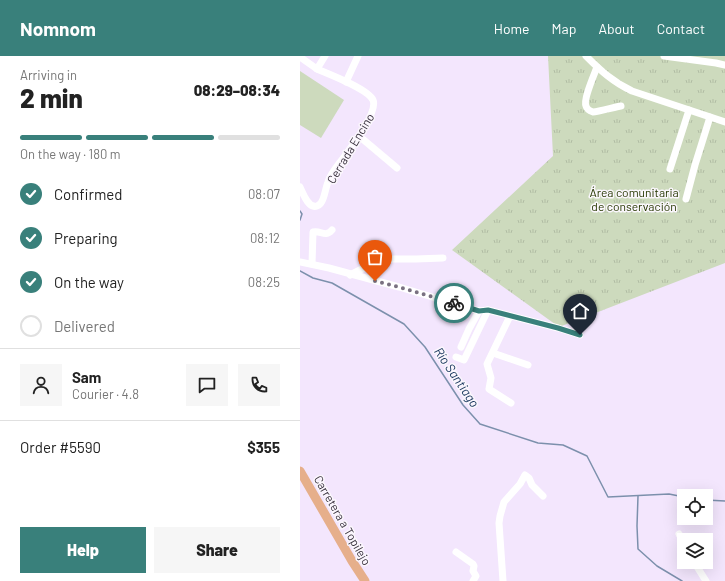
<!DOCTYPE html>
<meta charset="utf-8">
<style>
:root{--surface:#fff;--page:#f6f6f6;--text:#222;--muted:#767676;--line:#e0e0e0;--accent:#39807b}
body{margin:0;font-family:Barlow,sans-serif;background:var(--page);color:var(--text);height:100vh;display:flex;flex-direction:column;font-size:15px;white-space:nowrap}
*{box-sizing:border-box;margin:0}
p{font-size:13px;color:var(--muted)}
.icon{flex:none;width:22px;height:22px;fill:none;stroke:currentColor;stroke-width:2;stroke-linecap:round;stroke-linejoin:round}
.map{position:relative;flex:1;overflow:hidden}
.side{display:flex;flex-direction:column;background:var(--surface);width:300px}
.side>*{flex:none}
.fabs{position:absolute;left:377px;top:433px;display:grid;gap:8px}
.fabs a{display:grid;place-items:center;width:36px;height:36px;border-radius:0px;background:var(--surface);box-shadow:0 4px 16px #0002;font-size:20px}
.pin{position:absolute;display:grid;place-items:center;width:34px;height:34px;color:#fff;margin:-41px -17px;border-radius:50% 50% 50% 0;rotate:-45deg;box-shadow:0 0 4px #0007}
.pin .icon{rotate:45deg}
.courier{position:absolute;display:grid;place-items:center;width:40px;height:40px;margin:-20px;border:3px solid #39807b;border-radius:50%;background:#fff;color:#222;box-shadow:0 1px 5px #0007}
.overview em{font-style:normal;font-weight:800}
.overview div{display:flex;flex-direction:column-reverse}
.overview{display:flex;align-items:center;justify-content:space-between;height:68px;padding:0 20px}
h1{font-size:26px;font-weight:800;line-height:30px}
.bar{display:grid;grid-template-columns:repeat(4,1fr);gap:6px 4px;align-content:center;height:48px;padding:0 20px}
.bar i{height:5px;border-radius:3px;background:var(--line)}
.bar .on{background:var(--accent)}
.bar p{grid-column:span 4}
.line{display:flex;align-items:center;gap:10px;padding:0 20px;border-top:1px solid var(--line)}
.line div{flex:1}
.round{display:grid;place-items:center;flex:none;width:42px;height:42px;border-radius:0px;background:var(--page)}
ol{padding:0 20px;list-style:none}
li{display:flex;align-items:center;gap:12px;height:44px}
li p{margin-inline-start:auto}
li .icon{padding:4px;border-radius:50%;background:var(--accent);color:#fff;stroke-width:4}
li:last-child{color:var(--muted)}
li i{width:22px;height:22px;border:2px solid var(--line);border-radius:50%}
.primary-button{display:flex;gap:8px;margin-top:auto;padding:8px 20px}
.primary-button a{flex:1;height:46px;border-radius:0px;background:var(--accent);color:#fff;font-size:16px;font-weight:800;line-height:46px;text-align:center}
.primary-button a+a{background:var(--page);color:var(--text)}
header{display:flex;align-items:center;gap:24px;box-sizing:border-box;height:56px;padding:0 20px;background:var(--accent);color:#fff}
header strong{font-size:19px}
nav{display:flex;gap:22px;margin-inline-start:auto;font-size:14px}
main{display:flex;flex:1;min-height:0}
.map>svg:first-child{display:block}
.grass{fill:#cddabd}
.park{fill:url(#park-tufts)}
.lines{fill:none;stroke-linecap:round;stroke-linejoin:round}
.stream{stroke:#7c90ac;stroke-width:1.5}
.minor{stroke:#fff;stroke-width:7}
.major{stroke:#e6af8b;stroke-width:9}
.done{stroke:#7a7181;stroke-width:4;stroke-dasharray:0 7.2}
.route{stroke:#39807b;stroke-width:5}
.labels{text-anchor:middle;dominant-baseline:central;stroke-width:3;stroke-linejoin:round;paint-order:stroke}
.street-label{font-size:12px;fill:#39323e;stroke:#fbf7fd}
.park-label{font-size:12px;fill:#273802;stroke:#fbf7fd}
.water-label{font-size:13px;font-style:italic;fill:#1a375e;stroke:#fbf7fd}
</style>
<header>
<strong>Nomnom</strong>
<nav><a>Home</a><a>Map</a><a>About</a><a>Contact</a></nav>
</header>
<main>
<section class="side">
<div class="overview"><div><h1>2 min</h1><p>Arriving in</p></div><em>08:29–08:34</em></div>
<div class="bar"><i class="on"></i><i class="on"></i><i class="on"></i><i></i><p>On the way · 180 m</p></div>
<ol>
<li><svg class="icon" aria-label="check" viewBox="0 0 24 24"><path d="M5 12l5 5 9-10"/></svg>Confirmed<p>08:07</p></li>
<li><svg class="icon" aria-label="check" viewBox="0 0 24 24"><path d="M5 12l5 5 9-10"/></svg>Preparing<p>08:12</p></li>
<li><svg class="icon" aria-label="check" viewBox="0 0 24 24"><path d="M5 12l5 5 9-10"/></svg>On the way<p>08:25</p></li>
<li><i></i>Delivered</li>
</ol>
<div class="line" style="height:72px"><a class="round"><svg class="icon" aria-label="person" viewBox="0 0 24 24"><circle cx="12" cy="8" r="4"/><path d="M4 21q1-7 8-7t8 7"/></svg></a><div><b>Sam</b><p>Courier · 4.8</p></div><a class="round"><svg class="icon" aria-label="chat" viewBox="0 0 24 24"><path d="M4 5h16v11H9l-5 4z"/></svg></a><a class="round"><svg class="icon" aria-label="phone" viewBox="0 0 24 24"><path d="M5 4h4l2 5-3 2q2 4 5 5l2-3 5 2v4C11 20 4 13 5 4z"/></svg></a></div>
<div class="line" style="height:52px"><div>Order #5590</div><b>$355</b></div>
<div class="primary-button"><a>Help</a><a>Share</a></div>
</section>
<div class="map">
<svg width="425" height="525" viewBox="0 0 425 525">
<defs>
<pattern id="park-tufts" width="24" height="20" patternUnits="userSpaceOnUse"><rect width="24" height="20" fill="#cddabd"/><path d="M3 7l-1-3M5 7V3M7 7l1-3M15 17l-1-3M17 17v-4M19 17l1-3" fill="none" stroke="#b1bca4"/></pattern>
</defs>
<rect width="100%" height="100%" fill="#f3e6fd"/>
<path class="grass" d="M0 15 44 44 21 82 0 69Z"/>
<path class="park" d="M248 0H425V207L259 271 152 194 253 100Z"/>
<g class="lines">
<g class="stream">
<path d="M0 155 2 158 0 164"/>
<path d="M0 215 13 222 32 227 104 268 125 291 163 349 180 368 238 387 263 389 287 400 308 441 369 438 384 441"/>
<path d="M338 440 337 470 338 493 357 510 382 525"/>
<path d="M406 444 425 445"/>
</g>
<g class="minor">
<path d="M286 0C301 15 313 26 332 35L425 66"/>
<path d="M364 0 416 7 425 9"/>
<path d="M0 1 17 13 25 0"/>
<path d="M297 11C294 19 283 44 286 50 287 54 290 55 293 56 298 56 315 51 321 50"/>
<path d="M46 26 58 0"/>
<path d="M59 80 97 112"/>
<path d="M370 113 389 54"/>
<path d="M0 131C3 137 8 153 17 150 20 149 22 146 23 143 25 138 26 131 28 126 31 116 41 106 47 97 54 88 78 55 73 44 68 33 29 18 17 13"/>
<path d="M386 143 395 109 410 61"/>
<path d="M0 206 29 212 99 231 179 255 188 254 258 272 280 279"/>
<path d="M12 208 13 176C21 174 25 182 32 174"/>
<path d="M50 219 76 206 88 203H116L143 202"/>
<path d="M210 260 187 308 191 322 189 333 211 347"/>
<path d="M161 291 169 273 179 255"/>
<path d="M193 297 228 309"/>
<path d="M156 301 164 304 188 254"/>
<path d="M379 478 384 487"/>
<path d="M156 496 173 508 174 510 173 515 176 520 173 525"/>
<path d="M394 506 406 525"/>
<path d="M203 525 199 467 200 460 204 446 220 428 225 419 229 422 232 429 243 440"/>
</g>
<path class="major" d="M0 415 52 505 65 525"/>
</g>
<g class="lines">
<path class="done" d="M75 225 99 231 154 247"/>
<path class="route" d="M154 247 179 255 188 254 258 272 280 279"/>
</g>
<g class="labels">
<g class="street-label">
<text transform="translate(50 92) rotate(-59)">Cerrada Encino</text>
<text transform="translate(43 464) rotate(60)">Carretera a Topilejo</text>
</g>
<g class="park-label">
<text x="334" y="136">Área comunitaria<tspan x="334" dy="14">de conservación</tspan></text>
</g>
<g class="water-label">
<text transform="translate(157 321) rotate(56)">Río Santiago</text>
</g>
</g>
</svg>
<div class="fabs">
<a><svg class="icon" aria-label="locate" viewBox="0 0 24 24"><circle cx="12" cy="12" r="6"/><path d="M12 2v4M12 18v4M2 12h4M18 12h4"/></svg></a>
<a><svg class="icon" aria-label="layers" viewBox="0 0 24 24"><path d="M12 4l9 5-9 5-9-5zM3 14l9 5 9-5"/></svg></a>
</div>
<div class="pin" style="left:75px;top:225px;background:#ea580c"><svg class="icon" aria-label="bag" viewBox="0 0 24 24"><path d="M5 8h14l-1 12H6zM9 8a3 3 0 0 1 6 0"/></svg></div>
<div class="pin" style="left:280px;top:279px;background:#1f2937"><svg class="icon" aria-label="home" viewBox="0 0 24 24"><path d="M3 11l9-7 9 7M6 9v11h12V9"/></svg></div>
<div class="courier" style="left:154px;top:247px"><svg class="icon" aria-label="bike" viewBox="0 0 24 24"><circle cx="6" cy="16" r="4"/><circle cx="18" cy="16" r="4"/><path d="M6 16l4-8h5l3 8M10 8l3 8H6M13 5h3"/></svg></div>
</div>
</main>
